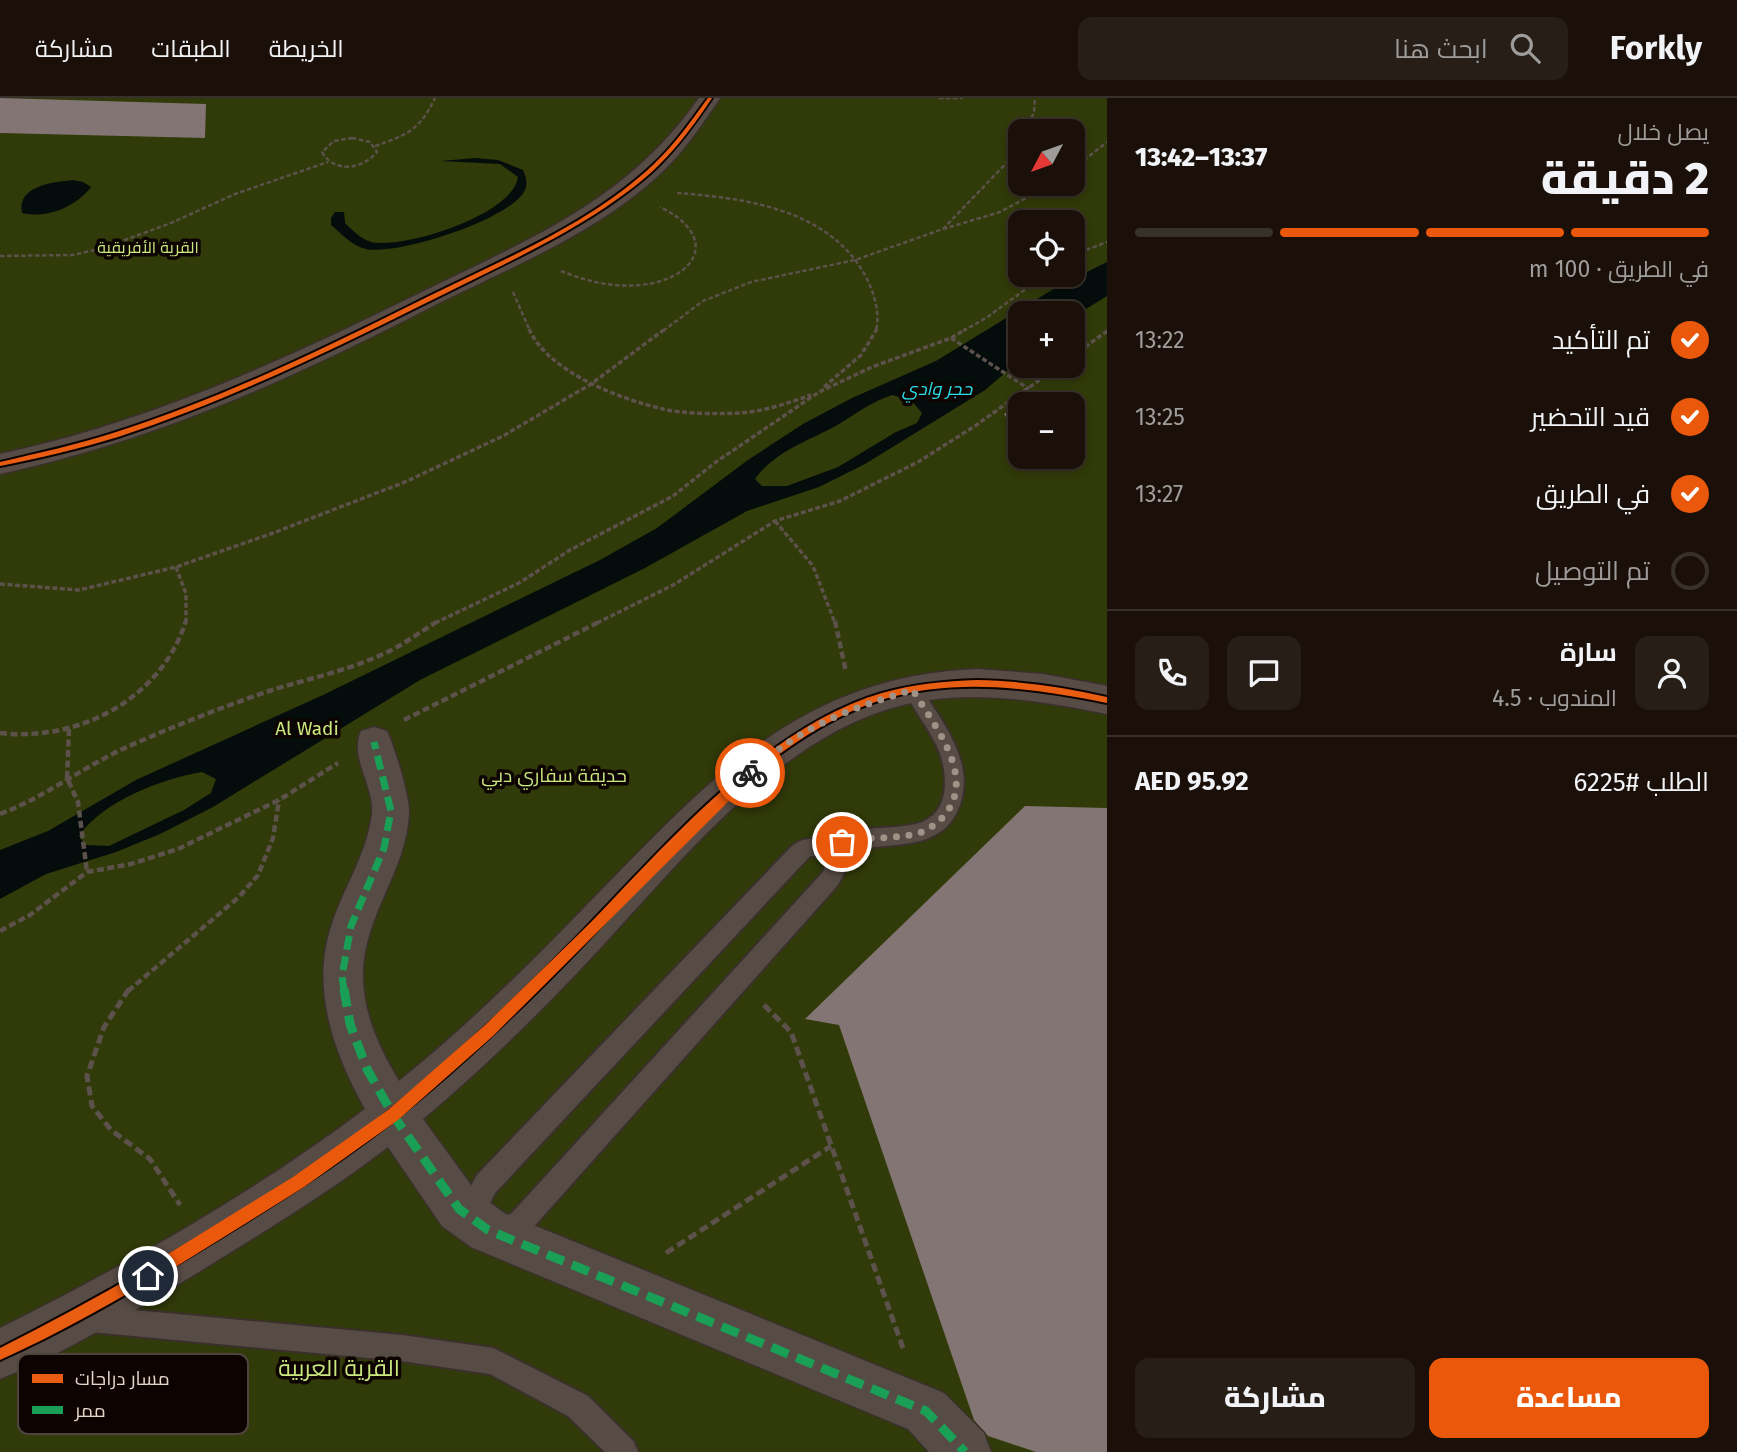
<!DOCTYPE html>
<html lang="ar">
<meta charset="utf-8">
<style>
:root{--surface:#1a1009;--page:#271e17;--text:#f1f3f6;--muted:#9f9d9c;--line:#38302a;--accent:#ea580c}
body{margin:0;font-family:"Fira Sans",Cairo,sans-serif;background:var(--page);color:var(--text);direction:rtl;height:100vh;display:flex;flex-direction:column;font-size:26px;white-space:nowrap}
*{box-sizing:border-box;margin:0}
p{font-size:23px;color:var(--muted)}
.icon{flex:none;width:38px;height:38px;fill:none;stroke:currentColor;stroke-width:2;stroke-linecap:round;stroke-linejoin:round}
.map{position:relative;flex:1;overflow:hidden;direction:ltr}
.side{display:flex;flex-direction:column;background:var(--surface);width:630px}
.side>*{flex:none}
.needle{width:46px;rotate:229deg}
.controls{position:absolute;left:1008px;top:21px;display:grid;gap:14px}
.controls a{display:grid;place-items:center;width:77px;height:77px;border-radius:14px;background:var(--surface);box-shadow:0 4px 10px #0003,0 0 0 2px var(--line);font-size:35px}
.pin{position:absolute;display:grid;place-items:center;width:60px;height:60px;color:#fff;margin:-30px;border:4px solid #fff;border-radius:50%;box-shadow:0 2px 7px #0007}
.courier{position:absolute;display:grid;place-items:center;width:70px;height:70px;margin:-35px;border:5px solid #ea580c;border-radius:50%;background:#fff;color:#222;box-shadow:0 2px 9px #0007}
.headline em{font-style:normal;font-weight:800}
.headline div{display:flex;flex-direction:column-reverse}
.headline{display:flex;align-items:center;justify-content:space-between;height:119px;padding:0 28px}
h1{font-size:46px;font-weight:800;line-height:52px}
.bar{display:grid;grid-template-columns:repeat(4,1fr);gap:10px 7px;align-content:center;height:84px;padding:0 28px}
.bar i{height:9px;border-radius:5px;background:var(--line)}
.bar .on{background:var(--accent)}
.bar p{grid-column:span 4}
.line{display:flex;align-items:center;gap:18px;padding:0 28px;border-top:2px solid var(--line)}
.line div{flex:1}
.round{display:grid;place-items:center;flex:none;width:74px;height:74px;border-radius:14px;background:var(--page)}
ol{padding:0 28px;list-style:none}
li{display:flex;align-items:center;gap:21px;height:77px}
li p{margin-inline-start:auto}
li .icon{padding:7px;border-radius:50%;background:var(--accent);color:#fff;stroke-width:4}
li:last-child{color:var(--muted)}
li i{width:38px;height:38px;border:4px solid var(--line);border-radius:50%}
.primary-button{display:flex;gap:14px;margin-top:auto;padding:14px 28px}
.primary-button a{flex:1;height:80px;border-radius:14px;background:var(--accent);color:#fff;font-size:28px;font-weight:800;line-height:80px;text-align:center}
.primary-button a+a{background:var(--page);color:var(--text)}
header{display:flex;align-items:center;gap:42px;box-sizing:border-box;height:98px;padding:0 35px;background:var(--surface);border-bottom:2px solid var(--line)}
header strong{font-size:33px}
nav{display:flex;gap:38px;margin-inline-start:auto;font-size:24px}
.search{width:490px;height:63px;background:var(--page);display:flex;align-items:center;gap:18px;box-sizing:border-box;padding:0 24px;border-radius:14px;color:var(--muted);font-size:26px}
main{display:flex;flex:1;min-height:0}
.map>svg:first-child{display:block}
.green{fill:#313a09;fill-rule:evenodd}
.water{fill:#040c0c;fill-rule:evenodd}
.building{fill:#837574}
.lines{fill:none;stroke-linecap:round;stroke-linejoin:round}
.lane-casing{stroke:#3b312c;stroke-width:4}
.street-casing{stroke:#3b312c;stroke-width:3}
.path-far3{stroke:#5c524b;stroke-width:2.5;stroke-dasharray:4.5 2.5;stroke-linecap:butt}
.path-far2{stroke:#5c524b;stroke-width:3.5;stroke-dasharray:5 2.5;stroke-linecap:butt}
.path-far1{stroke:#5c524b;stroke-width:4.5;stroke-dasharray:7 3.5;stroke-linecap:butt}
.path{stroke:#5c524b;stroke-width:5;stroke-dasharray:9 4.5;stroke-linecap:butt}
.lane{fill:#574c45;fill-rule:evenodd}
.street{fill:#574c45;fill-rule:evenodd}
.quiet-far1{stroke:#1a9f57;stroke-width:7;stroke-dasharray:14 7;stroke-linecap:butt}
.quiet{stroke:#1a9f57;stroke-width:9;stroke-dasharray:18 9;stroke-linecap:butt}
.cycleway-casing{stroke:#0d0401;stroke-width:4}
.cycleway{fill:#e95d12;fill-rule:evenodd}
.route{fill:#ea580c}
.done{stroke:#a19287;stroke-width:7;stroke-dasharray:0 12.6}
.labels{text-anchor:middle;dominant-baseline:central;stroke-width:7;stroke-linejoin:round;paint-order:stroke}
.far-park-label{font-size:16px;fill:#c9e77e;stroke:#0d0401}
.far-water-label{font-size:18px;font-style:italic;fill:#27e0eb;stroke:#0d0401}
.park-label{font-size:19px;fill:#c9e77e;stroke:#0d0401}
.near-park-label{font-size:23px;fill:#c9e77e;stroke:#0d0401}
.key{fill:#0d0401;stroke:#4e433d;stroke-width:2}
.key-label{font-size:19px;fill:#e6d5c9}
</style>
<header>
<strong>Forkly</strong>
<div class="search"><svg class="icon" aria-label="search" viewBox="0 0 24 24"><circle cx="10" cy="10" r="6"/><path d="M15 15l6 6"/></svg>ابحث هنا</div>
<nav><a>الخريطة</a><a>الطبقات</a><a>مشاركة</a></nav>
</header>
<main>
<section class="side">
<div class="headline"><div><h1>2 دقيقة</h1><p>يصل خلال</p></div><em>13:37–13:42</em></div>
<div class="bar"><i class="on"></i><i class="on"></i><i class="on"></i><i></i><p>في الطريق · 100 m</p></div>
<ol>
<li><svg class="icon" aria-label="check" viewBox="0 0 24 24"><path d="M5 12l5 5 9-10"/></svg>تم التأكيد<p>13:22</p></li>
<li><svg class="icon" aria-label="check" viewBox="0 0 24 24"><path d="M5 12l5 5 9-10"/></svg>قيد التحضير<p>13:25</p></li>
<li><svg class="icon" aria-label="check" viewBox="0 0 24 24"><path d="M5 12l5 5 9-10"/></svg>في الطريق<p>13:27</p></li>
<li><i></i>تم التوصيل</li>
</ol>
<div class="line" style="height:126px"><a class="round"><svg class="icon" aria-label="person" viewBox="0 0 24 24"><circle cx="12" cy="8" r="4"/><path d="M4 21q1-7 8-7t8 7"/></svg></a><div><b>سارة</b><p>المندوب · 4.5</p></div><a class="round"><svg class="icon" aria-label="chat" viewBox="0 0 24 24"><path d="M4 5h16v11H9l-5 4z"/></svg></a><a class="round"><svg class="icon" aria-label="phone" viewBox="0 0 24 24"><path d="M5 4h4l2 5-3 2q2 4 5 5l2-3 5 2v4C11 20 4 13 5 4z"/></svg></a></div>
<div class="line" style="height:91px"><div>الطلب #6225</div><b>AED 95.92</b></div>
<div class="primary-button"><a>مساعدة</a><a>مشاركة</a></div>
</section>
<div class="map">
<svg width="1107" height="1354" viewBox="0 0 1107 1354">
<rect width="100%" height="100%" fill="#22150c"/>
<path class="green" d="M0 0H1107V1354H0ZM1020 33H1073V86H1020ZM1020 124H1073V177H1020ZM1020 215H1073V268H1020ZM1020 306H1073V359H1020Z"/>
<g class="water">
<path d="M475 60 498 62 523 72C526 79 528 85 525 92 512 121 397 158 366 151 352 148 342 136 331 127V120L335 114H344L345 125C352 132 361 141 371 144 405 151 513 117 518 79L500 66 441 63Z"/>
<path d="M73 82 83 84 91 89C76 109 46 121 22 115 16 88 53 84 73 82Z"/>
<path d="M1107 164V198L1073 219V215H1020V262L985 292 865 366 819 389 747 413 645 470 420 582 213 709 160 736 116 754 46 776 0 801V752L48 733 136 682 323 597 600 462 657 430 748 362 803 326 852 300 936 263 1055 190ZM892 297 911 302 922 315 917 325 896 334 838 369 787 388H762L755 381C773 355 807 343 834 329 855 317 868 305 892 297ZM202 674 216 681 211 695 184 712 109 748 85 747 79 738C103 703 161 681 202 674Z"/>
</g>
<g class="building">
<path d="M0 0 206 6 205 40 0 35Z"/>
<path d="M1024 301 1064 306H1020V342L1004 316Z"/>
<path d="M1025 708 1107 710V1354H1036L988 1338 974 1322 839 927 805 921Z"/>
</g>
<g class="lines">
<defs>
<g id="lane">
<path d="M913 585 919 587C943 625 979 668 957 714 949 730 937 738 920 743 894 749 866 748 840 754 849 766 845 776 837 788L530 1133C480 1169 447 1126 477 1077L791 749C804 738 811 742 826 740 840 738 854 733 868 731 885 729 906 730 922 724 950 713 948 677 939 653 930 631 914 613 904 592L907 587ZM810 758H818L826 767 823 774 512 1115 499 1123 491 1119 488 1109 495 1095Z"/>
<path d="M91 1208 402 1237 493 1250 588 1298 634 1344 638 1354H605L568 1318 490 1276 402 1263 91 1234 82 1230 78 1221 82 1212Z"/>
</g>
<g id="street">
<path d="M699 0H720C703 25 687 49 665 71 601 134 512 168 433 208 289 282 159 341 0 376V356C149 324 280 264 416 197 525 143 627 104 699 0Z"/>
<path d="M977 571 1043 576 1107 588V616C1034 601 955 588 882 613 766 652 673 773 591 860 538 917 482 971 423 1021L476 1094 504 1115 944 1295 984 1335 991 1354H929L908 1331 471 1149 442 1128 388 1049C328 1095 262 1135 197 1175 134 1213 69 1253 0 1281V1230C125 1168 254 1095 365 1011 334 955 310 890 332 826 344 789 367 756 372 716 375 689 349 659 361 633L374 629 387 633C394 648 410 699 409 715 407 772 362 820 363 878 363 916 380 952 399 983 465 930 526 870 585 809 704 688 796 578 977 571Z"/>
</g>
</defs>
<use href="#lane" class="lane-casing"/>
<use href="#street" class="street-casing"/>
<g class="path-far3">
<path d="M939 0H963"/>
<path d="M1026 33 1034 14 1035 0"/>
<path d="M352 40 370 44 377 54C363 71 334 76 322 54L334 43Z"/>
<path d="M375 48C407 37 420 32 435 0"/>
<path d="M1073 71 1107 44"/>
<path d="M677 95C747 100 832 112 867 181 875 198 880 215 876 233"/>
<path d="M943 131 1000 114 1052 86"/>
<path d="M1073 157 1107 144"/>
<path d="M0 158 73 157 103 150 171 125 235 96 328 64"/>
<path d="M561 173C586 183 613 190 641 187 698 181 720 138 660 109"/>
<path d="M513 194 530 233"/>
<path d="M663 233 703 203 751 184 855 162 943 131 1017 54 1020 46"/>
<path d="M963 233 986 220 1045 177"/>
</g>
<g class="path-far2">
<path d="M529 231C548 274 620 301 663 311 683 316 718 316 738 315 763 314 788 305 811 297"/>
<path d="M951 240 1029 291"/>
<path d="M1073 258 1107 233"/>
<path d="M824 289 861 257 877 231"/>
<path d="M775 423 813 468 835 525"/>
<path d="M176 469 186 496V525"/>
<path d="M0 486 79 492 176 469 273 435 405 384 503 338 591 286 665 231"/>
<path d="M435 525 519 485 570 452 673 398 716 364 819 294 872 269 951 240 966 231"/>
<path d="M597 525 675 486 775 423 840 403 918 364 975 328 1059 268"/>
</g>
<g class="path-far1">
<path d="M835 523 846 574"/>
<path d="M404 622 601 523"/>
<path d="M69 631 67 680 78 704 87 774"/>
<path d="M0 635C79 644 161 601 186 523"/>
<path d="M0 716C45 699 83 669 127 649 172 629 220 610 266 594 305 581 345 574 383 556 402 548 420 534 438 523"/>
<path d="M0 833 30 817 87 774 131 766 178 751 279 702 338 665"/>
<path d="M128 893 239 799 258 777 273 740 279 702"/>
</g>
<g class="path">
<path d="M129 891 104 929 87 978 92 1008 111 1032 150 1061 180 1107"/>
<path d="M764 907 791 934 904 1253"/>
<path d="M666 1155 831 1048"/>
</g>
<use href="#lane" class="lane"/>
<use href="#street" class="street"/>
<path class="quiet-far1" d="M344 893 342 878 351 828 384 750 391 713 374 644"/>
<path class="quiet" d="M344 891 350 926 367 971 393 1017 459 1111 488 1132 926 1313 965 1354"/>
<defs>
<g id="cycleway">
<path d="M708 0H712C696 24 680 46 660 66 644 82 625 96 606 109 549 147 485 175 424 206 324 256 224 304 118 339 79 351 40 360 0 368V364C38 355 76 347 113 335 220 301 321 252 421 202 501 162 588 128 654 66 675 46 691 23 708 0Z"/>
<path d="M977 582C1022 583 1064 589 1107 599V605C1033 590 955 579 881 602 765 639 665 761 583 847 533 899 481 949 427 995 354 1058 271 1109 189 1159 128 1196 65 1233 0 1262V1250C81 1209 160 1164 237 1117 290 1084 344 1050 392 1011 456 958 516 902 574 842 659 755 762 630 882 595 913 586 945 583 977 582Z"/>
</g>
</defs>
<use href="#cycleway" class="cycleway-casing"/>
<use href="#cycleway" class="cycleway"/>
</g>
<path class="route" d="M750 670 754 671V678L493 938 398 1022 304 1089 153 1183 148 1185 142 1183 140 1178 142 1172 293 1079 388 1012 484 928Z"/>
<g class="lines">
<path class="done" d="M750 675C800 629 849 610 913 592 932 625 975 675 947 714 941 722 932 730 922 734 897 742 868 738 842 744"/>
</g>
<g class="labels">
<g class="far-park-label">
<text x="148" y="149">القرية الأفريقية</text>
</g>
<g class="far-water-label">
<text x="937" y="291">حجر وادي</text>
</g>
<g class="park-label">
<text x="307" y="630">Al Wadi</text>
<text x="554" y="677">حديقة سفاري دبي</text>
</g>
<g class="near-park-label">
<text x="339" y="1270">القرية العربية</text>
</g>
</g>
<rect x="18" y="1256" width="230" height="80" rx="10" class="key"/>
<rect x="32" y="1276" width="31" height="9" fill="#e95d12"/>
<rect x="32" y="1308" width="31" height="8" fill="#1a9f57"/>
<g class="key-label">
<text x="75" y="1287">مسار دراجات</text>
<text x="75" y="1319">ممر</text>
</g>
</svg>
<div class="controls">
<a><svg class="needle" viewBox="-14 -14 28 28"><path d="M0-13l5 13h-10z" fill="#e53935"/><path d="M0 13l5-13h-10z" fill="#9f9d9c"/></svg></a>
<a><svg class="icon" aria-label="locate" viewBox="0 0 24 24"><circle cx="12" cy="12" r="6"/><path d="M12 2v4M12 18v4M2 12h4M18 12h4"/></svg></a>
<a>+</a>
<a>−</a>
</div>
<div class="pin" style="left:842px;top:744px;background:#ea580c"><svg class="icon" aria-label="bag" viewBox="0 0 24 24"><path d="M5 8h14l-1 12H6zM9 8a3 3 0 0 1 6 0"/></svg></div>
<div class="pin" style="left:148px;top:1178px;background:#1f2937"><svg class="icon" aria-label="home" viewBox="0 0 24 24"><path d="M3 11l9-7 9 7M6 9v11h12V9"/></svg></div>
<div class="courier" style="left:750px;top:675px"><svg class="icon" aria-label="bike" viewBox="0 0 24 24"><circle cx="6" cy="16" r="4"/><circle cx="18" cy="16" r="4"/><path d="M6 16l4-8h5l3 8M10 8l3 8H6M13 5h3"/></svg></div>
</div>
</main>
